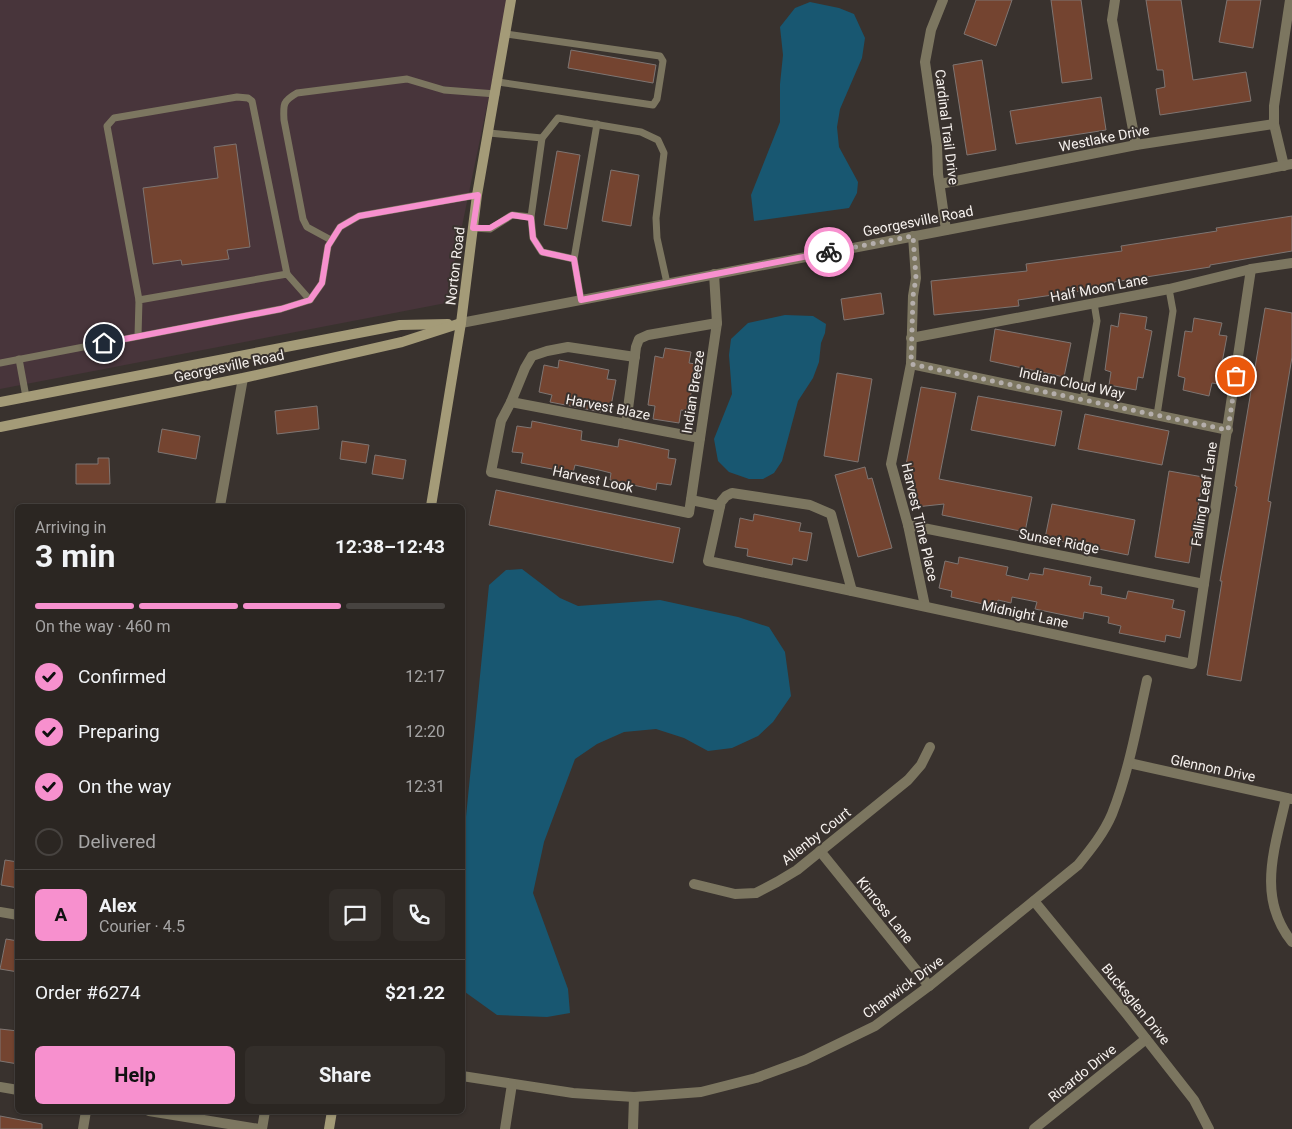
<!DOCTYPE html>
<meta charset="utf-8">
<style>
:root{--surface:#2b2622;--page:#332e2a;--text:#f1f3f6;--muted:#a6a5a5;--line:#474340;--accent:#f790ce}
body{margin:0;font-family:Roboto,sans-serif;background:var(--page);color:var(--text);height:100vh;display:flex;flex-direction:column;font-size:19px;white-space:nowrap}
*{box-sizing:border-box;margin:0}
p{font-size:16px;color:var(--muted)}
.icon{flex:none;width:28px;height:28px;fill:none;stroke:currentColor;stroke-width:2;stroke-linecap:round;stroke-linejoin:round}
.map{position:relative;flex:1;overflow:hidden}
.sheet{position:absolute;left:15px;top:504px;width:450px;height:610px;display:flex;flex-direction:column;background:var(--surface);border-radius:8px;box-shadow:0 1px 4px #0004,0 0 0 1px var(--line)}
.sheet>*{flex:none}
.pin{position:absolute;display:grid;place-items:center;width:42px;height:42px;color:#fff;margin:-21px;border:2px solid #fff;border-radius:50%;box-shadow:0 1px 5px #0007}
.courier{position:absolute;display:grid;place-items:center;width:50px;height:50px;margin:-25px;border:4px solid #f790ce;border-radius:50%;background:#fff;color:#222;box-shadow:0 1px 6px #0007}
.head em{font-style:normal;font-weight:700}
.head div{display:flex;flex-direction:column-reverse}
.head{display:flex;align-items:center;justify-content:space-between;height:85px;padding:0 20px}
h1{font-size:32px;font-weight:700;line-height:38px}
.bar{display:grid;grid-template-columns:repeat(4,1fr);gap:8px 5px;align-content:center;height:60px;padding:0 20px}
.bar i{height:6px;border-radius:4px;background:var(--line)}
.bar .on{background:var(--accent)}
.bar p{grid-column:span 4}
.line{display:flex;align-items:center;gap:12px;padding:0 20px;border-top:1px solid var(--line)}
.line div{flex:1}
.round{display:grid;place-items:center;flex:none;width:52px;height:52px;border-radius:8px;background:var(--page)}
ol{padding:0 20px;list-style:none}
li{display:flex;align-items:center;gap:15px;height:55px}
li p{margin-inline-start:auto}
li .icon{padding:5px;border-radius:50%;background:var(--accent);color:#111;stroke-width:4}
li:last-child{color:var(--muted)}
li i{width:28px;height:28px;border:2px solid var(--line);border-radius:50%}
.button{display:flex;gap:10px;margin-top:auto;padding:10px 20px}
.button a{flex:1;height:58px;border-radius:8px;background:var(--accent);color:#111;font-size:20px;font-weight:700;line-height:58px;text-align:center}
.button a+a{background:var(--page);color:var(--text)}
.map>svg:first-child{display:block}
.industrial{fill:#48353b}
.water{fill:#185771}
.building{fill:#744430;stroke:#7e7572}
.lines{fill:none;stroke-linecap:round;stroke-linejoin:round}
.service{stroke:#7c7660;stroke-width:7}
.minor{stroke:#7c7660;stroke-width:10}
.secondary{stroke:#a49b78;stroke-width:10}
.done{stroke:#b4aeab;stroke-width:5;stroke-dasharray:0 9}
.route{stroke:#f790ce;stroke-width:6}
.labels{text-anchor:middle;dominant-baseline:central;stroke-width:4;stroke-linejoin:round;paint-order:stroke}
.street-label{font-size:14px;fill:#f6f1ee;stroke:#39322e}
</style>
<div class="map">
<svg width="1292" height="1129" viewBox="0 0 1292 1129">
<rect width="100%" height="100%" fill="#39322e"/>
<path class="industrial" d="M0 0H509L446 303 0 389Z"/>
<g class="water">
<path d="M810 2 839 8 854 14 865 38 862 58 840 109 837 127 839 147 858 182 857 193 849 208 754 221 751 195 780 122V84L783 55 780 27 795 8Z"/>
<path d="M785 315 813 316 826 324 825 333 821 343 819 362 813 378 798 401 782 461 774 473 763 479H749L729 472 718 461 714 439 732 394 729 355 731 339 748 323Z"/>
<path d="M522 569 560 598 578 606 660 600 738 617 769 627 785 652 791 696 773 722 758 736 732 748 708 751 684 738 656 729 624 732 597 744 575 759 544 842 533 893 568 989 570 1013 547 1017 497 1015 465 992 463 988V847L489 585 506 570Z"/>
</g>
<g class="building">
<path d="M976 0H1012L996 46 964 34Z"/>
<path d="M1051 0H1081L1092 79 1062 83Z"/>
<path d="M1146 0H1181L1193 80 1246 72 1251 101 1160 115 1156 89 1165 87 1163 70H1157Z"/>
<path d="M1227 0H1261L1253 48 1219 42Z"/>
<path d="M571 50 656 65 653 83 568 68Z"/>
<path d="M982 60 996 150 967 155 953 65Z"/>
<path d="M1101 97 1106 130 1016 144 1010 111Z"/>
<path d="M236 144 250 247 227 250 229 259 182 265 181 260 153 264 143 188 218 178 214 147Z"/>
<path d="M557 151 580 155 567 229 544 225Z"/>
<path d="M611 170 639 175 631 226 602 221Z"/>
<path d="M1292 216V251L1210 265V267L1114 282 1115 286 1018 300 1019 306 934 315 931 281 1027 271 1026 264 1122 251 1121 246 1217 231 1216 228Z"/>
<path d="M881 293 884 314 844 320 841 299Z"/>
<path d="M1265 308 1292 313V357L1268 501 1271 502 1241 681 1207 675 1222 581H1220L1237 487 1235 486Z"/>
<path d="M1120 313 1147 317 1145 329 1152 331 1143 378 1138 377 1136 390 1109 385 1111 372 1105 370 1111 325 1118 327Z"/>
<path d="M1194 318 1222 323 1219 335 1227 336 1218 384 1212 383 1209 396 1183 390 1185 378 1178 376 1185 331 1192 332Z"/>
<path d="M995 329 1071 343 1064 377 990 361Z"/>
<path d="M665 348 691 352 689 363 696 364 688 411 681 410 679 423 653 419 655 406 648 405 655 356 663 358Z"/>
<path d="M559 360 609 370 607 379 616 380 611 406 602 404 601 412 550 402 552 395 539 392 544 365 558 368Z"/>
<path d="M837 373 872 379 858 462 824 456Z"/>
<path d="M921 387 956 393 939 479 1032 497 1025 532 942 515 944 504 916 507 912 472 905 470Z"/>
<path d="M978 396 1062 411 1055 446 971 430Z"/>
<path d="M317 406 319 429 277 434 275 411Z"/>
<path d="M1085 414 1169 431 1162 465 1078 449Z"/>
<path d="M532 421 582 431 581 440 618 447 619 439 669 450 668 458 676 459 671 485 657 483 656 490 610 480 611 473 599 470 575 465 573 473 521 463 523 453 512 452 517 426 531 428Z"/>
<path d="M162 429 200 436 196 459 158 452Z"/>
<path d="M342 441 369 445 366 463 340 459Z"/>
<path d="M375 455 406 460 403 479 372 474Z"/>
<path d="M98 458H109L110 484H76V464H98Z"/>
<path d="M865 467 868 479 872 478 892 548 858 557 835 475Z"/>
<path d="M1169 471 1203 477 1189 563 1155 557Z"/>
<path d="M496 490 680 528 673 563 489 525Z"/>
<path d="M1052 504 1135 520 1128 555 1045 538Z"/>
<path d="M754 514 801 523 799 531 812 533 807 561 793 558 792 565 747 556 748 549 735 547 740 518 753 521Z"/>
<path d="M959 557 1008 567 1006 575 1028 580 1030 573 1043 575 1044 568 1091 577 1089 585 1102 587 1101 594 1126 599 1128 591 1174 600 1172 608 1185 611 1180 638 1166 635 1165 642 1119 633 1121 626 1108 623 1109 617 1084 612 1083 619 1035 609 1037 602 1012 597 1011 603 998 600 997 607 951 597 952 591 939 588 945 561 958 564Z"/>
<path d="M5 860 18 862V888L1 885Z"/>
<path d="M6 939 18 941V972L0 969Z"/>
<path d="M0 1029 18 1031V1064L0 1061Z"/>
<path d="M0 1116 42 1124V1129H0Z"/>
</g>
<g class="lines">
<g class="service">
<path d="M498 82 653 105 657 99 663 61 660 56 506 34"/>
<path d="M489 133 542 138"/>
<path d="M531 217 542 138 558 118 641 132 658 140 664 153 656 218 657 238 667 283"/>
<path d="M473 228 490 229 512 215 531 217 533 238 542 252 574 259 581 300"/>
<path d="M331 240 307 227 303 219 284 120C283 104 283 101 297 93L407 79 444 90 496 94"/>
<path d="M574 259 597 124"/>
<path d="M139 300 107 126 114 118 237 97 248 98 252 101 287 274"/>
<path d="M138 336 139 300 287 274 310 300"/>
<path d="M19 359 26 397"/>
<path d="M0 363 281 309 310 300 322 283 328 246 340 227 359 216 477 195"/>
<path d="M1083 400 1097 321 1094 303"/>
<path d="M1157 415 1173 311 1169 289"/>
</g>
<g class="minor">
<path d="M943 0 931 30 925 62 937 146 938 174 946 230"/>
<path d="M1115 0 1112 20 1136 145"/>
<path d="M1284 166 1274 124V106L1290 0"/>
<path d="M940 184 1136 145 1274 124"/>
<path d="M913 236 916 278 913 296 911 364 891 464 908 525 925 606"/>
<path d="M461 323 1292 164"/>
<path d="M911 338 1169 289 1251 269 1292 263"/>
<path d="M635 357 568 347 547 351 532 356 525 368 511 402 501 421 491 472 689 513 717 323 714 274"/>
<path d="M911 364 1228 430"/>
<path d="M511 402 700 438"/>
<path d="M626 424 636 347 639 339 648 335 717 323"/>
<path d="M732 493 810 505 831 514 852 591 708 561 721 502 726 496Z"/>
<path d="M691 500 720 506"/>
<path d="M220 506 243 378"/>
<path d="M908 525 1204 584"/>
<path d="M852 591 1192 664 1251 269"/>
<path d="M1129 763 1292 799"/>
<path d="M1286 798C1275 848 1256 897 1292 942"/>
<path d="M820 851 929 986"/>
<path d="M694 884 735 894 756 893 777 882 797 870 908 780 921 765 930 747"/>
<path d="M1034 901 1125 1012 1194 1100 1209 1129"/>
<path d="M0 912 18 915"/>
<path d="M462 1076 573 1093 634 1097 701 1092 756 1078 805 1060 875 1026 929 986 1078 865C1091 849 1104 833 1112 814 1129 771 1137 725 1147 680"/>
<path d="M0 1087 18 1090"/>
<path d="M149 1111 259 1129"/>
<path d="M83 1129 86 1111"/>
<path d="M262 1129 265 1111"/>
<path d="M505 1129 512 1084"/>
<path d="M633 1129 634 1097"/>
<path d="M1034 1129 1146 1039"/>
</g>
<g class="secondary">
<path d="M0 402 400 325 448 324"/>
<path d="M0 427 243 378 402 342 461 323"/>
<path d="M431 506 461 323 477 195 511 0"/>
<path d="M329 1129 332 1111"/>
</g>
</g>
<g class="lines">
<path class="done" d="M829 252 913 236 916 278 913 296 911 364 1228 430 1236 376"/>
<path class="route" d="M104 343 281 309 310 300 322 283 328 246 340 227 359 216 478 195 473 228H490L512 215 531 218 533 238 542 252 574 259 581 300 829 252"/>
</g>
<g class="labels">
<g class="street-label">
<text transform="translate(947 127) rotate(83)">Cardinal Trail Drive</text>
<text transform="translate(1104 138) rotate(-11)">Westlake Drive</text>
<text transform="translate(918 221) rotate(-11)">Georgesville Road</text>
<text transform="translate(455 266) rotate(-83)">Norton Road</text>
<text transform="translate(1099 288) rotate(-11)">Half Moon Lane</text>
<text transform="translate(229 366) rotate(-12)">Georgesville Road</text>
<text transform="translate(1072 383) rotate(12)">Indian Cloud Way</text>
<text transform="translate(693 392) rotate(-81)">Indian Breeze</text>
<text transform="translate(608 407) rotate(11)">Harvest Blaze</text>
<text transform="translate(593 479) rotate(12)">Harvest Look</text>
<text transform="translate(1204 494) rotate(-81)">Falling Leaf Lane</text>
<text transform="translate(920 522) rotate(77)">Harvest Time Place</text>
<text transform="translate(1059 541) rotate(11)">Sunset Ridge</text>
<text transform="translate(1025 614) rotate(12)">Midnight Lane</text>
<text transform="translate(1213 768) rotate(12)">Glennon Drive</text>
<text transform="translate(816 836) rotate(-38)">Allenby Court</text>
<text transform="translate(885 910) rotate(51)">Kinross Lane</text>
<text transform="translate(903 987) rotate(-36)">Chanwick Drive</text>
<text transform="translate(1136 1004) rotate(51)">Bucksglen Drive</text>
<text transform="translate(1082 1073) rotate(-39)">Ricardo Drive</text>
</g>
</g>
</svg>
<div class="pin" style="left:1236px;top:376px;background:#ea580c"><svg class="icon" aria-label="bag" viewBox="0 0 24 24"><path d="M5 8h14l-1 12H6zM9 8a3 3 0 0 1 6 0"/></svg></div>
<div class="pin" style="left:104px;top:343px;background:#1f2937"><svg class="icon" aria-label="home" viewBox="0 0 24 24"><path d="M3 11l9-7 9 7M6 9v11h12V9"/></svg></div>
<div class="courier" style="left:829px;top:252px"><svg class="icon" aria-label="bike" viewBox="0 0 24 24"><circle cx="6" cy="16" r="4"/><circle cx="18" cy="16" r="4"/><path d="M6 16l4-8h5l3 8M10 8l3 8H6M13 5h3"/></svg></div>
<section class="sheet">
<div class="head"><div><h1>3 min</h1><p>Arriving in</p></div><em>12:38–12:43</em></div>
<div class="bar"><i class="on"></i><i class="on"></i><i class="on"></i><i></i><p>On the way · 460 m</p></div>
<ol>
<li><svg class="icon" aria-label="check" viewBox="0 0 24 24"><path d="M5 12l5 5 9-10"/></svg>Confirmed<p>12:17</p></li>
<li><svg class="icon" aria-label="check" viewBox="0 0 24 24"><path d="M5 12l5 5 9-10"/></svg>Preparing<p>12:20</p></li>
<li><svg class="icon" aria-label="check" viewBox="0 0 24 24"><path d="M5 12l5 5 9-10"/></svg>On the way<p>12:31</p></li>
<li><i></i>Delivered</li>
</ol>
<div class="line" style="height:90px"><b class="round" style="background:var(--accent);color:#111">A</b><div><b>Alex</b><p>Courier · 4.5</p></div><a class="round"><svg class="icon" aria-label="chat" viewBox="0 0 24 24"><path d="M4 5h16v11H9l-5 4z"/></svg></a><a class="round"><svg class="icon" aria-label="phone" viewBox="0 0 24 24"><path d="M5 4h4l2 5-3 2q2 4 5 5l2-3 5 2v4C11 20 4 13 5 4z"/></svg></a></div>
<div class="line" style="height:65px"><div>Order #6274</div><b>$21.22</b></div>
<div class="button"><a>Help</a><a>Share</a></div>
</section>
</div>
